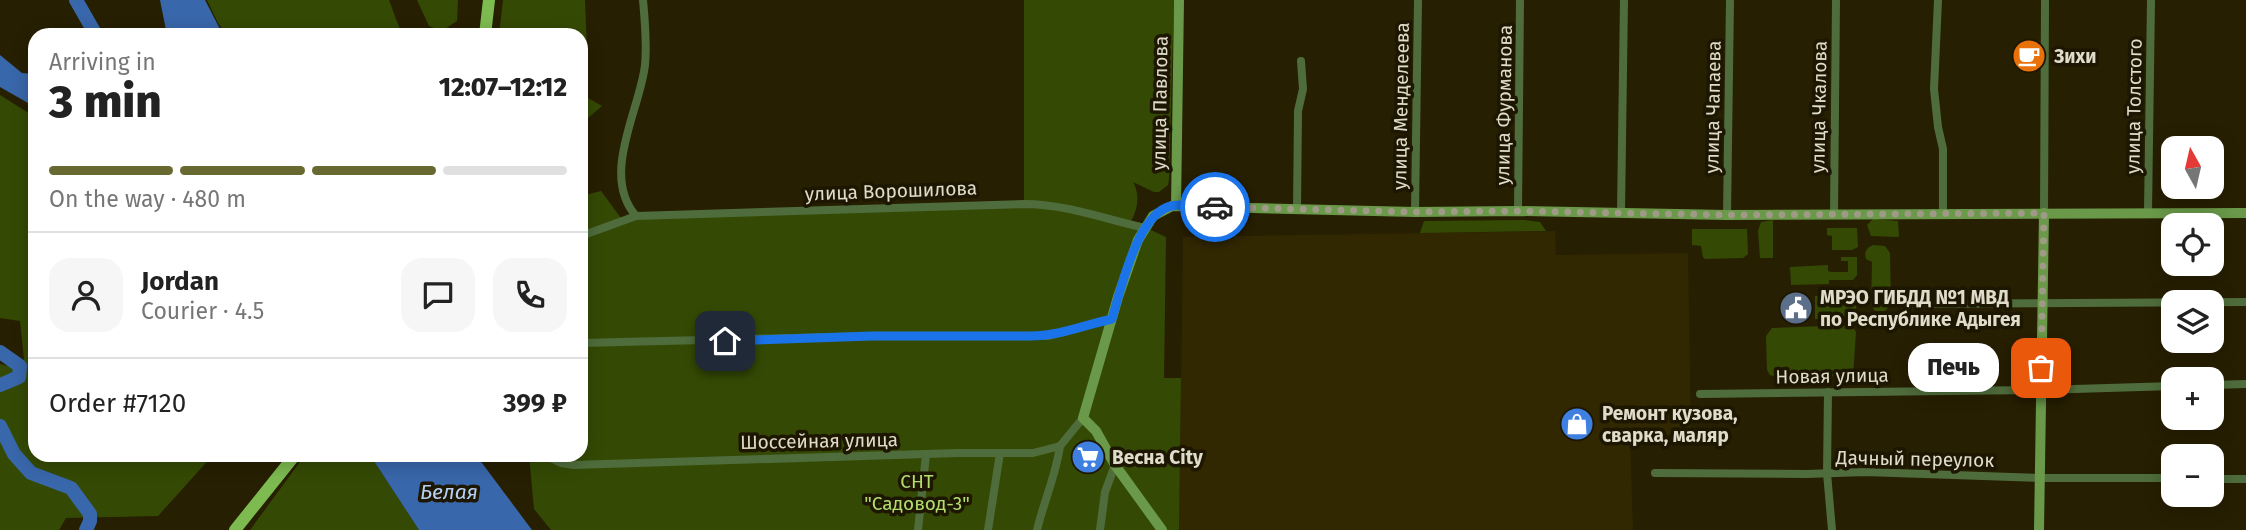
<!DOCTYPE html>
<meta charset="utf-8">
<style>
:root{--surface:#fff;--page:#f6f6f6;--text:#222;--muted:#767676;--line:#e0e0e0;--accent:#686931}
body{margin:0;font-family:"Fira Sans",sans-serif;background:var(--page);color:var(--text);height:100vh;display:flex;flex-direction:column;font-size:26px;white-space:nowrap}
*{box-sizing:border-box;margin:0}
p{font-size:23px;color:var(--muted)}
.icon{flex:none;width:38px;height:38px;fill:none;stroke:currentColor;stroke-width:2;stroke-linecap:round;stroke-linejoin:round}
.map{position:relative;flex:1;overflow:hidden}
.drawer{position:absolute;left:28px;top:28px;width:560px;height:434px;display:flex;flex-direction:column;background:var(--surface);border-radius:21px;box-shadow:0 4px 18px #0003}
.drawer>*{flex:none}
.needle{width:46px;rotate:352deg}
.controls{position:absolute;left:2161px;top:136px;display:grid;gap:14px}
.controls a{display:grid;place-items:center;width:63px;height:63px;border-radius:14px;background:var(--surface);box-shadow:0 4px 18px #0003;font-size:35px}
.pin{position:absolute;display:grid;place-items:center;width:60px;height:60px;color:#fff;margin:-30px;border-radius:14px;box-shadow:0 4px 10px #0006}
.courier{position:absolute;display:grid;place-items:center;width:70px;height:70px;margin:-35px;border:5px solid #1a73e8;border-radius:50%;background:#fff;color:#222;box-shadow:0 2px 9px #0007}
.bubble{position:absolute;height:49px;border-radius:21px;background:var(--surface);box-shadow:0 4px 18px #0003;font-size:23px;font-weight:800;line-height:49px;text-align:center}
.head em{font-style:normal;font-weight:800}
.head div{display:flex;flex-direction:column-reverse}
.head{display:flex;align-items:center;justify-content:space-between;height:119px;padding:0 21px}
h1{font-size:46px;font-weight:800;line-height:52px}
.bar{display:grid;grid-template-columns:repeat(4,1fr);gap:10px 7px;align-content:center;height:84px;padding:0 21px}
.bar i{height:9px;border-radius:5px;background:var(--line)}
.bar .on{background:var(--accent)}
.bar p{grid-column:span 4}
.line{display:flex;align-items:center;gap:18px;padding:0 21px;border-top:2px solid var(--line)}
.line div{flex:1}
.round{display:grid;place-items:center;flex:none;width:74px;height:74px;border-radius:21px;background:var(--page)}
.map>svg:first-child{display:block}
.built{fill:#312700}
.green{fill:#344a04}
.water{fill:#3967ab}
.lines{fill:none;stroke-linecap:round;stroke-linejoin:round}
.river{stroke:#3967ab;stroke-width:14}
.street{stroke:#4f6d3c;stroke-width:8}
.secondary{stroke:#699949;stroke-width:10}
.primary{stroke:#7dbb51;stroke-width:12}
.done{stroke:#9f9a85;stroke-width:7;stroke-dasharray:0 12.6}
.route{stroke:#1a73e8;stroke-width:9}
.labels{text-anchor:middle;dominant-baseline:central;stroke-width:7;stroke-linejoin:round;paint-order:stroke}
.poi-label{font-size:19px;font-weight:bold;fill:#e0dccb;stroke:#1d1600;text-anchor:start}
.street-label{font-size:19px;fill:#e0dccb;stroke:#1d1600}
.park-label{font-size:19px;fill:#b3de6e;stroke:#1d1600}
.water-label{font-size:21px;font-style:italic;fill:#b7d0f6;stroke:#1d1600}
</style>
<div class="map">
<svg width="2246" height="530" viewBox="0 0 2246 530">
<rect width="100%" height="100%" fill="#271f02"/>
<path class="built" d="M1555 231 1556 255 1688 253 1691 435 1630 434 1633 530H1179L1183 237Z"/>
<g class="green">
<path d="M207 0H389L402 35H227L218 23Z"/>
<path d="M417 0H458L457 21 442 31 429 26Z"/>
<path d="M503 0H585L587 50 581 57V35H499Z"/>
<path d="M1024 0H1174L1169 179 1168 185 1159 192H1154L1133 182C1140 194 1138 209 1131 221L1166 237 1164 378H1181L1179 530H551L534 509 529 455H581V236L623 220 1024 204Z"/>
<path d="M581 94 602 106 581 124Z"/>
<path d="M0 95 35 117V455H213L158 516 66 518 59 530H0V364L25 370 20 321 0 318Z"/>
<path d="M601 191 621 218 581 234V196Z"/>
<path d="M1873 219 1898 221 1899 237 1871 236 1867 225Z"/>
<path d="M1524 220 1540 222 1546 231 1420 233 1424 221Z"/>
<path d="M1773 220V258H1760L1758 231 1761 222Z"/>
<path d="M1827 228H1857L1858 247 1852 250H1832V236L1827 235Z"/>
<path d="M1692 229H1747L1748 254 1743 258 1705 259 1703 257 1701 246 1692 245Z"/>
<path d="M1873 245 1885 246 1890 253 1891 304 1885 311H1875L1871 305 1872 262 1866 259C1864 252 1866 248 1873 245Z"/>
<path d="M1841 257H1857V275L1853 280H1829V284L1791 285 1790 267 1828 265V271L1831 272H1848V261H1841Z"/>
<path d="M1857 295 1856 310 1850 318 1815 319V296Z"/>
<path d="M1852 325 1856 332 1853 376 1777 377 1770 375 1767 370 1766 336 1772 328Z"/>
<path d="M305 455H370L419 530H250Z"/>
</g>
<g class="water">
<path d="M160 0H205L223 35H167Z"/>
<path d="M0 55 22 73 35 74V107L0 87Z"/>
<path d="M370 455H476L532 530H419Z"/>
</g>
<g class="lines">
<g class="river">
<path d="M76 0 96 35"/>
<path d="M0 352 20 366 19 377 0 385"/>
<path d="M0 426 14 454 31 473 71 488 90 514V521L86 530"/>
</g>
<g class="street">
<path d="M1938 0 1934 89 1938 127 1943 149V213"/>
<path d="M1297 210 1298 111 1303 89 1301 61"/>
<path d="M1518 211 1520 0"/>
<path d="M1415 212 1418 0"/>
<path d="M1621 212 1624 0"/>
<path d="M2148 212 2151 0"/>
<path d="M2044 213 2045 0"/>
<path d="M1834 214 1836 0"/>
<path d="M1727 215 1730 0"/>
<path d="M636 216C600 175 640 110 645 65 647 44 645 21 643 0"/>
<path d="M581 236 636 216 1024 204C1066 204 1104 219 1145 228"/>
<path d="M1907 304 2246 302"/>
<path d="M581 343 872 336H1049L1112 319"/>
<path d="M2212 385 2246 384"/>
<path d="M1828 392 1827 473 1832 530"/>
<path d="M1700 394 2041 390 2174 386"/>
<path d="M544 455 561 463 574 465 958 453H1033L1060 446 1083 418"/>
<path d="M1655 473 1806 474 1865 472 2039 478H2174"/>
<path d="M2212 479H2246"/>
<path d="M918 530 926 455"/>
<path d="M988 530 1000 453"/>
<path d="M1037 530C1044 501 1056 475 1060 446"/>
<path d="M1100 530 1105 492 1115 465"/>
</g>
<g class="secondary">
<path d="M1176 206 1179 0"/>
<path d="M1162 530 1115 465 1096 431 1083 418 1118 297 1138 240 1153 216 1172 206 1415 212 1518 211 1727 215 2246 213"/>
<path d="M2039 530 2044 213"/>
</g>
<g class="primary">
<path d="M485 35 489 0"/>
<path d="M235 530 295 455"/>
</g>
</g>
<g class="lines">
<path class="done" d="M1215 207 1415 212 1518 211 1727 215 2044 213 2041 368"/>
<path class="route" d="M725 341 872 336H1030C1059 336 1084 325 1112 319 1121 289 1137 214 1171 206 1184 203 1201 207 1215 207"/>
</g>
<defs>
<symbol id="cafe-disc" viewBox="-11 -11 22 22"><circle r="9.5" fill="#e8710a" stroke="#1d1600"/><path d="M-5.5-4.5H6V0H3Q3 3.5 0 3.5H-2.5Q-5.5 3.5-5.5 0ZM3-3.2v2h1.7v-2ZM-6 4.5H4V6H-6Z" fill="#fff"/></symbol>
<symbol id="civic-disc" viewBox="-11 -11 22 22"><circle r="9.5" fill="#5c6f8a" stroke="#1d1600"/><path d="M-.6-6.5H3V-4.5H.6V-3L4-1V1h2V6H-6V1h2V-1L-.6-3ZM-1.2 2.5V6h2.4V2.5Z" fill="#fff"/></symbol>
<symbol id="shop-disc" viewBox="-11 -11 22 22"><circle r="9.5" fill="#3f7fe0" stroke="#1d1600"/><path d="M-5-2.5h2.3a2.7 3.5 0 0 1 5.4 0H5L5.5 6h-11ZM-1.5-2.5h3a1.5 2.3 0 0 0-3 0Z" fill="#fff"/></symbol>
<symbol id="supermarket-disc" viewBox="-11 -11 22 22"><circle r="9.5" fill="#3f7fe0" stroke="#1d1600"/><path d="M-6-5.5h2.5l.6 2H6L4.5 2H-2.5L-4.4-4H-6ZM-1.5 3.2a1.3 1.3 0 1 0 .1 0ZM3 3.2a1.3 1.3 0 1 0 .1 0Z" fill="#fff"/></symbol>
</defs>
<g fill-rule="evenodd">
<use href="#cafe-disc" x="2010" y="37" width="38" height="38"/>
<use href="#civic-disc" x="1777" y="289" width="38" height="38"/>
<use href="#shop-disc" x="1558" y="405" width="38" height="38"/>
<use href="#supermarket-disc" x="1069" y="438" width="38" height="38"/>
</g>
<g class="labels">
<g class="poi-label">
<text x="2054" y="56">Зихи</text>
<text x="1820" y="297">МРЭО ГИБДД №1 МВД<tspan x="1820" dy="22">по Республике Адыгея</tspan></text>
<text x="1602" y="413">Ремонт кузова,<tspan x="1602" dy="22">сварка, маляр</tspan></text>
<text x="1112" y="457">Весна City</text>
</g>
<g class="street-label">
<text transform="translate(1160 103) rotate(-89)">улица Павлова</text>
<text transform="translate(1504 105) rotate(-89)">улица Фурманова</text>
<text transform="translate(1401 106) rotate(-89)">улица Менделеева</text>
<text transform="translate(2134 106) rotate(-89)">улица Толстого</text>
<text transform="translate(1713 107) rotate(-89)">улица Чапаева</text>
<text transform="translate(1819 107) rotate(-89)">улица Чкалова</text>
<text transform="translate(891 191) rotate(-2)">улица Ворошилова</text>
<text transform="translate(1832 376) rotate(-1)">Новая улица</text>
<text transform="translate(819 441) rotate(-1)">Шоссейная улица</text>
<text transform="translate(1915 459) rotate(1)">Дачный переулок</text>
</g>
<g class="park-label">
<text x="917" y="481">СНТ<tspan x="917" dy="22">"Садовод-3"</tspan></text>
</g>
<g class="water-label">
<text x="449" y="492">Белая</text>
</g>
</g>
</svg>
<div class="controls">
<a><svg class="needle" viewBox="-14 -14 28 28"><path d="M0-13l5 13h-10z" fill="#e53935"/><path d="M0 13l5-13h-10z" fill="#767676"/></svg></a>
<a><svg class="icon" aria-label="locate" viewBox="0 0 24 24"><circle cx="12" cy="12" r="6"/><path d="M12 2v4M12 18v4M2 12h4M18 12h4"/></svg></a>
<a><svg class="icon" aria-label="layers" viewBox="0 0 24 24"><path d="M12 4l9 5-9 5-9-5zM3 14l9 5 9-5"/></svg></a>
<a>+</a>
<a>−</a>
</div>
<div class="pin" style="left:2041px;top:368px;background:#ea580c"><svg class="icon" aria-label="bag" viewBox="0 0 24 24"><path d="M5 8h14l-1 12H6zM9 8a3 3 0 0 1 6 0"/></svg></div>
<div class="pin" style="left:725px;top:341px;background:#1f2937"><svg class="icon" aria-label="home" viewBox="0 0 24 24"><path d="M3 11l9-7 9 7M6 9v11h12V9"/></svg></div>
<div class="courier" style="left:1215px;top:207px"><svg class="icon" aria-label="car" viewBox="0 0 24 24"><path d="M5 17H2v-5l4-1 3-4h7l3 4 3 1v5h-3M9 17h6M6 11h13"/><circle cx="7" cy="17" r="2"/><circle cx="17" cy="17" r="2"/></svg></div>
<div class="bubble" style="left:1908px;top:343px;width:91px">Печь</div>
<section class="drawer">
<div class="head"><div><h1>3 min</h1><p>Arriving in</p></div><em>12:07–12:12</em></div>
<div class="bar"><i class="on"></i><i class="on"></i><i class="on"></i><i></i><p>On the way · 480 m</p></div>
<div class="line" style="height:126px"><a class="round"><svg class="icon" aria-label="person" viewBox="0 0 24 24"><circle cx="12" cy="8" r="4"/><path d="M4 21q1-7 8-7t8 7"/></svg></a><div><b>Jordan</b><p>Courier · 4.5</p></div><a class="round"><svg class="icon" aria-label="chat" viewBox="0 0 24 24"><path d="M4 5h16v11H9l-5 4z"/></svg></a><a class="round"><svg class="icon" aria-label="phone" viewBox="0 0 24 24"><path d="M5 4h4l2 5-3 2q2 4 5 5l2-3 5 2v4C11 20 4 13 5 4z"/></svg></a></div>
<div class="line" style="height:91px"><div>Order #7120</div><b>399 ₽</b></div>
</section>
</div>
